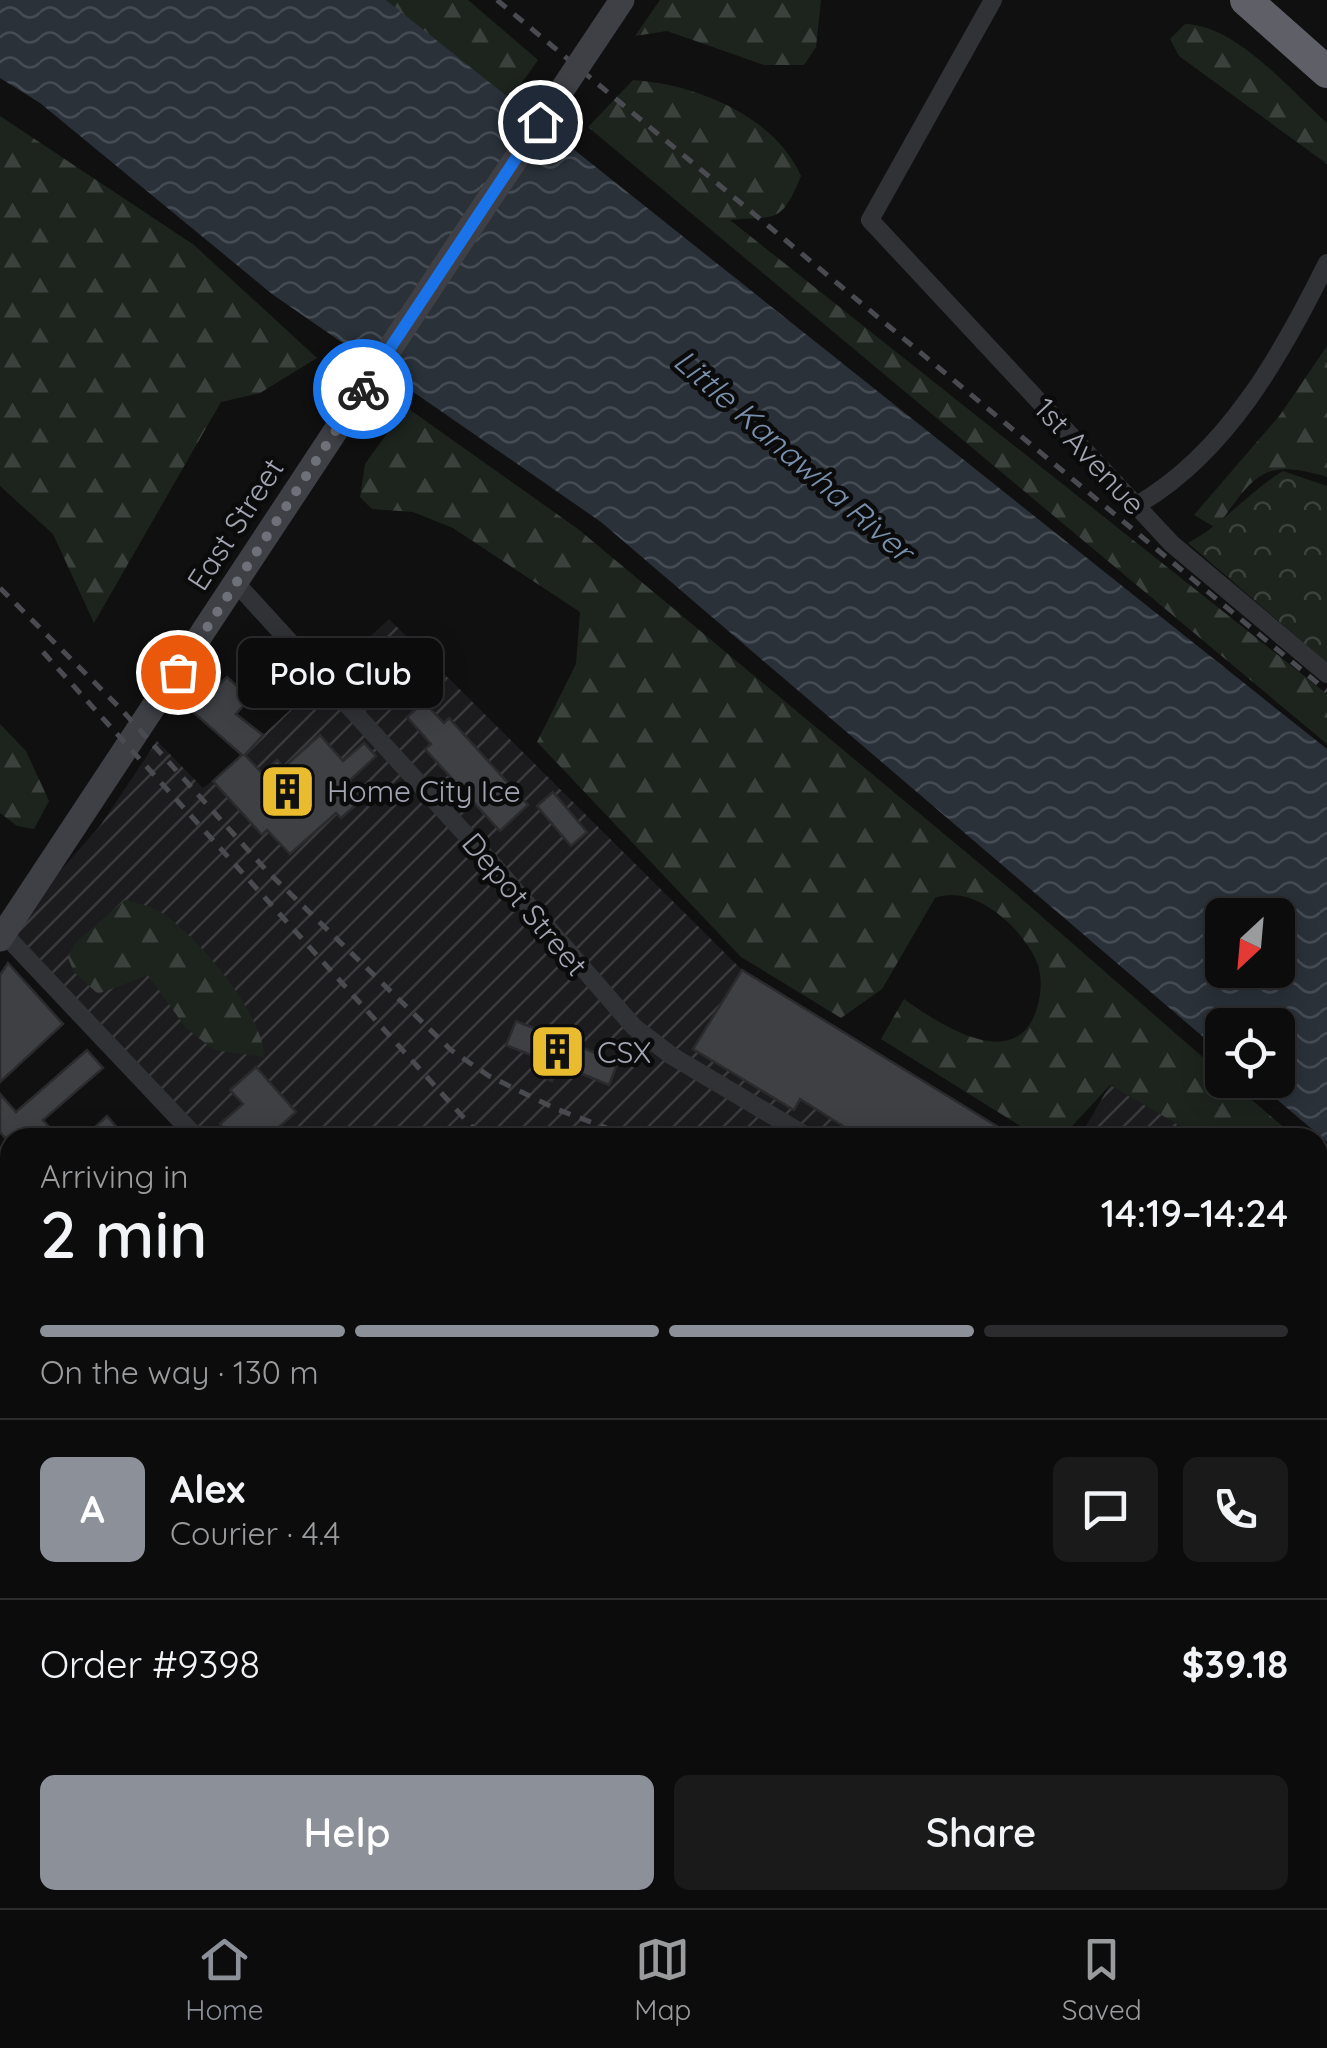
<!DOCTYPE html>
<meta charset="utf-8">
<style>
:root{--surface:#0c0c0d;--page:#1a1a1b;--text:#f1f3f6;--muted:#9a9b9d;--line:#2c2c2e;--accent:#8c9099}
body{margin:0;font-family:Quicksand,sans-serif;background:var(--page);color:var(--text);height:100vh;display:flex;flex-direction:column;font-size:38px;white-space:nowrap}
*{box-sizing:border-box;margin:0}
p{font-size:32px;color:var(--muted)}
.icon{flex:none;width:55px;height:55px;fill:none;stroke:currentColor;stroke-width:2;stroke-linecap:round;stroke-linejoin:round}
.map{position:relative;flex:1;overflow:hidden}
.panel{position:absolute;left:0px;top:1128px;width:1328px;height:782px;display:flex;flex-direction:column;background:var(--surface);border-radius:30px 30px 0 0;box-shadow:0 5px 25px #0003,0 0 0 2px var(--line)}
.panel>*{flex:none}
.needle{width:65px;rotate:206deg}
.fabs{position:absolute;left:1205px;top:898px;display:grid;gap:20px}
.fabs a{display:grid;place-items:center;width:90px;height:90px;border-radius:15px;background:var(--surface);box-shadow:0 5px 25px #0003,0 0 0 2px var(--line);font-size:50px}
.pin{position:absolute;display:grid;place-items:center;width:85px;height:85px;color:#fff;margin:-42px;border:5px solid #fff;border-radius:50%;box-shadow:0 2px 10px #0007}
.courier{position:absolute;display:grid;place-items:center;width:100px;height:100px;margin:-50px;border:8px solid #1a73e8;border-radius:50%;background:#fff;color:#222;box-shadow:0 2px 12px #0007}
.bubble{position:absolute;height:70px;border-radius:15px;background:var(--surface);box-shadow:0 5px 25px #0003,0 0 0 2px var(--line);font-size:32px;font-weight:600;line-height:70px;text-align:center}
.headline em{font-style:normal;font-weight:600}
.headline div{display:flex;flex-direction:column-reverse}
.headline{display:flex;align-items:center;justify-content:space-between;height:170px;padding:0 40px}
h1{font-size:65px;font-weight:600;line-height:75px}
.bar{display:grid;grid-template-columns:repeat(4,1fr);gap:15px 10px;align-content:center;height:120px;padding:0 40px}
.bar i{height:12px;border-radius:8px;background:var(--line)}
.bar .selected{background:var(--accent)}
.bar p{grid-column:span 4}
.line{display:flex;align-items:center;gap:25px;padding:0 40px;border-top:2px solid var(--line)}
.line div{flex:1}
.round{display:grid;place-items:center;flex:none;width:105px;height:105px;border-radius:15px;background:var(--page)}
.button{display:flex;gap:20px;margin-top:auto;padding:20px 40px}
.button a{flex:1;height:115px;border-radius:15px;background:var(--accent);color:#fff;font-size:40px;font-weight:600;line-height:115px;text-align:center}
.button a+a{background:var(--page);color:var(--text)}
.tab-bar{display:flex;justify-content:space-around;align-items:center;height:140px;border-top:2px solid var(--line);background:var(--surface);font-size:28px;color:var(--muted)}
.tab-bar a{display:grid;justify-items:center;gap:5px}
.tab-bar .selected{color:var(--accent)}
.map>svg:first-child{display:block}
.industrial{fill:url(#industrial-furrows)}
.green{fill:#1d241e}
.forest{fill:url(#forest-firs)}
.park{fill:url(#park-crowns)}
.water{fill:url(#water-waves);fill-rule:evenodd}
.building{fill:#3f4044;stroke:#2b2a2d;stroke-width:2.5}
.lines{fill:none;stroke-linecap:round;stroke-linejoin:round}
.minor{stroke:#313236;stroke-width:18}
.secondary{stroke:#3f4046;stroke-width:25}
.primary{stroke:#4d4e55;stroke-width:28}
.motorway{stroke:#5e5f67;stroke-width:32}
.rail{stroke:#4a4b51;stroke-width:5;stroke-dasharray:12 10;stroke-linecap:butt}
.secondary-bridge{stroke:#3f4046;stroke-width:25}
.done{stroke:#6f717a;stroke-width:10;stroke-dasharray:0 18}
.route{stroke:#1a73e8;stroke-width:12}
.labels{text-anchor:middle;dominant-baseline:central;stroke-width:9;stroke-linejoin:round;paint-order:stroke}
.street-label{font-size:30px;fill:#a2a5b2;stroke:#0b0b0c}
.poi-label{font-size:30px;fill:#a2a5b2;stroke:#0b0b0c;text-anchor:start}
.water-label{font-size:32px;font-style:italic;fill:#7990ac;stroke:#0b0b0c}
</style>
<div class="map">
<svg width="1327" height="1908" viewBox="0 0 1327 1908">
<defs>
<pattern id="industrial-furrows" width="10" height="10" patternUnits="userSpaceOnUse" patternTransform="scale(2.5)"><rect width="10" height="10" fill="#1c1c1e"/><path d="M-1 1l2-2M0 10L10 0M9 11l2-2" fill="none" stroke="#3a3a3c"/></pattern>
<pattern id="forest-firs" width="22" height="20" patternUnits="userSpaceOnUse" patternTransform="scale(2.5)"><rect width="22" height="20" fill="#1d241e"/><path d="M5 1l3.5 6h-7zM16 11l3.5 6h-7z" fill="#3b413c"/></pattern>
<pattern id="park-crowns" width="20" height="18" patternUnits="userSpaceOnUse" patternTransform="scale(2.5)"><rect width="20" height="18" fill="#1d241e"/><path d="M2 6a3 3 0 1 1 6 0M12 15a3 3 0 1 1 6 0" fill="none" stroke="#3b413c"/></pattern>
<pattern id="water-waves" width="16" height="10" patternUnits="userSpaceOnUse" patternTransform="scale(2.5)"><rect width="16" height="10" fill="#2a3139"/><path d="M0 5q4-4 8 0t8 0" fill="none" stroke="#464c53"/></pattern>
</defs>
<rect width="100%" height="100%" fill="#101011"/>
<g class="industrial">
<path d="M389 619 742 970 1016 1137H197L4 934 100 826 157 741 203 788 243 757 217 734 236 714 263 735Z"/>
<path d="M1110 1085 1199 1137 1079 1138Z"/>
<path d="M1318 1251 1327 1260V1908H890L881 1900H1318Z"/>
</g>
<path class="green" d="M778 1900H880L884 1908H769Z"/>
<g class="forest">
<path d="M386 0H468L538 60 509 101Z"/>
<path d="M660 0H821L816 47 804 65H764L667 31 635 36Z"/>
<path d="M1185 24C1236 25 1289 89 1327 123V164L1179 56 1170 39Z"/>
<path d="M633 80C695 84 775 116 801 176 780 227 775 215 730 220L1327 694V744L588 127Z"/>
<path d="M0 116 194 245 317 358 260 393 221 402 94 623 53 534 0 486Z"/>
<path d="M1327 346V477C1260 457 1254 477 1216 528L1194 515 1280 415Z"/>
<path d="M406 407 578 529 1009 888 1222 1074V1080H1229L1295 1137H1199L1110 1085 1062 1137H1038L881 1039 904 999C939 1024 1017 1076 1037 1008 1042 992 1043 972 1034 956 1017 923 972 884 935 898L882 989 841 1018 741 957 537 742 576 664 580 612 453 528 413 512 372 509 360 497 365 464Z"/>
<path d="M0 724 26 751 49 801 34 829 17 826 0 813Z"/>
<path d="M125 900C135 903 146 905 155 909 192 928 265 1015 264 1057L214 1050 186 1028 148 975 98 994 74 972 68 958 75 943Z"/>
<path d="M1318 1157 1327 1165V1257L1318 1247Z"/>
</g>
<path class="park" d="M1283 471 1327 486V663L1188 543C1224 524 1248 492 1283 471Z"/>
<path class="water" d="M0 0H386L1327 749V1142L1254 1080H1278V1025H1222V1053L601 522 272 294 40 103 0 78ZM1222 915H1278V970H1222Z"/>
<g class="building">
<path d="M209 672 221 683 227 677 250 698 236 714 263 735 245 755 262 773 277 760 284 767 320 735 343 761 364 743 376 756 347 783 362 800 341 818 336 813 290 854 267 830 262 835 213 781 242 755 193 712 201 703 190 693Z"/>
<path d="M424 702 444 723 449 718 528 805 500 831 425 749 431 744 407 717Z"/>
<path d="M553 792 587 832 571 846 537 806Z"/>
<path d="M8 963 63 1024 0 1082V975Z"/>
<path d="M742 970 1016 1138H862L800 1099 794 1110 693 1049Z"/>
<path d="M516 1021 618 1062 609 1085 558 1064 552 1081 535 1074 541 1059 506 1045Z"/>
<path d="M87 1050 103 1068 43 1120 59 1138H5L0 1132V1094L16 1112Z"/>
<path d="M256 1067 296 1112 267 1138H232L220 1124 243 1104 230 1090Z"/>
<path d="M107 1116 126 1138H83Z"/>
</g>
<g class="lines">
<g class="minor">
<path d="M993 0 870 220 1172 544 1327 674"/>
<path d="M1137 505C1227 453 1282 354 1327 263"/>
<path d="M236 583 489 860 634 1027 672 1056 810 1138"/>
<path d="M4 934 197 1138"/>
<path d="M0 1366 10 1377"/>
<path d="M0 1403 10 1394"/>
<path d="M1318 1574 1327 1584"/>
<path d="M0 1831 10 1821"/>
<path d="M880 1900 884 1908"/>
<path d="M97 1908 107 1900"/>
<path d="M279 1908 288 1900"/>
</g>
<path class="secondary" d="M0 939 459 244"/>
<g class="primary">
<path d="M0 1620 10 1627"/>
<path d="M563 1900 587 1908"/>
</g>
<path class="motorway" d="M1246 0 1327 72"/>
<g class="rail">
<path d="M497 0 1327 691"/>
<path d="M0 588 120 708 266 870 451 1050 489 1076 556 1109 633 1138"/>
<path d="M43 652 482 1138"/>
<path d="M1318 1539 1327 1550"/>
<path d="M1173 1900 1180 1908"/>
</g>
<path class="secondary-bridge" d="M459 244 622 0"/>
</g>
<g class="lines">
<path class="done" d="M178 672 363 389"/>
<path class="route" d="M363 389 540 122"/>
</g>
<defs>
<symbol id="building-square" viewBox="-11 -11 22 22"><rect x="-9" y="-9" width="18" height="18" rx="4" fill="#e9bc30" stroke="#0b0b0c"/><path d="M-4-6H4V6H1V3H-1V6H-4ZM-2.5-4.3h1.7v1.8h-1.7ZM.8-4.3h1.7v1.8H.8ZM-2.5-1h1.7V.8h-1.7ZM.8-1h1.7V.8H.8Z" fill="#111"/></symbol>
</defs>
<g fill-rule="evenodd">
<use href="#building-square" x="256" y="760" width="63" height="63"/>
<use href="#building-square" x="526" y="1020" width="63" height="63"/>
</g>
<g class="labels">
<g class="street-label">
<text transform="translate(1090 456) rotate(47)">1st Avenue</text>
<text transform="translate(235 524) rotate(-57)">East Street</text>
<text transform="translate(525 904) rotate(50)">Depot Street</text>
</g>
<g class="poi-label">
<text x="327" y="791">Home City Ice</text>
<text x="597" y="1052">CSX</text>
</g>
<g class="water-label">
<text transform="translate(794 455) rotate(41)">Little Kanawha River</text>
</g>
</g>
</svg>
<div class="fabs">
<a><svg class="needle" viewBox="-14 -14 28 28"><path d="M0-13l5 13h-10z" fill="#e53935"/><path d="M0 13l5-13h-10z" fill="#9a9b9d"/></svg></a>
<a><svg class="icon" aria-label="locate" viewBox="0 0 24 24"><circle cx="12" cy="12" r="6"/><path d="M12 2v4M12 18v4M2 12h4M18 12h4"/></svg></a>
</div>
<div class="pin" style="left:178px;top:672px;background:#ea580c"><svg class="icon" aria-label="bag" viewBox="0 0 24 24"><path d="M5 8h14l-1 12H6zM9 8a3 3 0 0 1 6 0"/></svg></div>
<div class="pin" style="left:540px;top:122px;background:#1f2937"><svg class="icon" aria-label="home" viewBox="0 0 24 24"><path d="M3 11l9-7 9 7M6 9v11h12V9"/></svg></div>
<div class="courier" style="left:363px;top:389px"><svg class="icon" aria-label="bike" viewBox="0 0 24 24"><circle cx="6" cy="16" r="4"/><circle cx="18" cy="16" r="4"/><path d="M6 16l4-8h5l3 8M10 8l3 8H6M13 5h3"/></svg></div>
<div class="bubble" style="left:238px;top:638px;width:205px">Polo Club</div>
<section class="panel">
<div class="headline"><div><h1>2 min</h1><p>Arriving in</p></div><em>14:19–14:24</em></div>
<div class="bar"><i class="selected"></i><i class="selected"></i><i class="selected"></i><i></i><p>On the way · 130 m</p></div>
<div class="line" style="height:180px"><b class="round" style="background:var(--accent);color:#fff">A</b><div><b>Alex</b><p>Courier · 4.4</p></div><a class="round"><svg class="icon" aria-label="chat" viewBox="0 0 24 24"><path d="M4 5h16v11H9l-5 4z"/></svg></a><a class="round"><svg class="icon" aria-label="phone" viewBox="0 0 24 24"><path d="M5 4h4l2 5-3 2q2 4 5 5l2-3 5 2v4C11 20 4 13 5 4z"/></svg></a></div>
<div class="line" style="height:130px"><div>Order #9398</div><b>$39.18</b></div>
<div class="button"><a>Help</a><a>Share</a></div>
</section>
</div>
<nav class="tab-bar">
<a class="selected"><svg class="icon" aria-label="home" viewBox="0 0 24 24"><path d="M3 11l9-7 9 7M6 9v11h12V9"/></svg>Home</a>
<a><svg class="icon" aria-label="map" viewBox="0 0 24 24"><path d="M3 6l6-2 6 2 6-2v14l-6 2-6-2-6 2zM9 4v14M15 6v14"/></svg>Map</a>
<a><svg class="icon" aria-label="saved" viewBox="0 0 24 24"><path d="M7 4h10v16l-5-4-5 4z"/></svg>Saved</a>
</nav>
